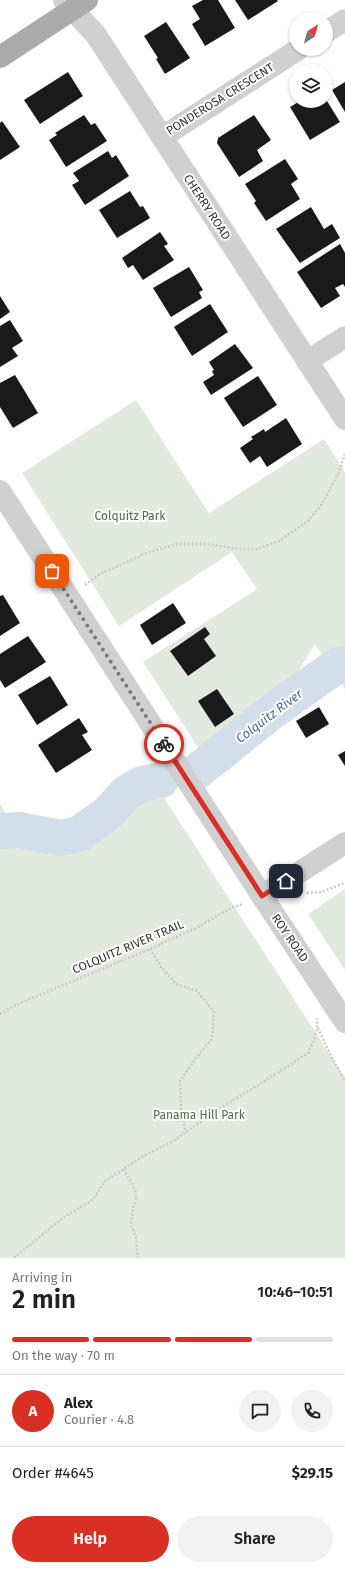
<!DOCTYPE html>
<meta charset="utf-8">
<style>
:root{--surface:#fff;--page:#f2f2f2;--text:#222;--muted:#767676;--line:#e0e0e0;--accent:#d93025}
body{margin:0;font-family:"Fira Sans",sans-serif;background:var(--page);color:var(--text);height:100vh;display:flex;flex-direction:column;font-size:15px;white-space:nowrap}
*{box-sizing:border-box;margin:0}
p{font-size:13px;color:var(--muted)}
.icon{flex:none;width:22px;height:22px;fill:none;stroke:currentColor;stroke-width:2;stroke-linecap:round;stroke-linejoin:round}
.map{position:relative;height:1258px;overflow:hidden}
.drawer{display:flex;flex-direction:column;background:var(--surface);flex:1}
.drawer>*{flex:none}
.needle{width:26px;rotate:37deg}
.fabs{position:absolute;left:289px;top:12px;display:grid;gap:8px}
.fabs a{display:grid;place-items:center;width:44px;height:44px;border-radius:50%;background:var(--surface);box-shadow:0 1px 3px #0004;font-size:20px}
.pin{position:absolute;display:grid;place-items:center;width:34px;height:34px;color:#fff;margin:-17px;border-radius:8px;box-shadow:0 2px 6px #0006}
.courier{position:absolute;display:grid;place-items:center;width:40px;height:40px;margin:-20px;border:3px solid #d93025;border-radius:50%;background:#fff;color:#222;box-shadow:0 1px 5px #0007}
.overview em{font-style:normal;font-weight:600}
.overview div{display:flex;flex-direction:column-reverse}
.overview{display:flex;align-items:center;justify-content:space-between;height:68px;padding:0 12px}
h1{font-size:26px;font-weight:600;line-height:30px}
.bar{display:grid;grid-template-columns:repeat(4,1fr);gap:6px 4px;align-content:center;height:48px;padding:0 12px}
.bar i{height:5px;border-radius:3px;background:var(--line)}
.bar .current{background:var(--accent)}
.bar p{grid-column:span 4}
.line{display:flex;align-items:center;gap:10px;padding:0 12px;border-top:1px solid var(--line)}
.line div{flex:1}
.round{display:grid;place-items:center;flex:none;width:42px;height:42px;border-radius:21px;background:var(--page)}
.button{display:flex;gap:8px;margin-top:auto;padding:8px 12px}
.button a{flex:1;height:46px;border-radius:24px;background:var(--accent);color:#fff;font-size:16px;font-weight:600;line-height:46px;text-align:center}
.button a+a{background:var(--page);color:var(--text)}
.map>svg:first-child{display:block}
.green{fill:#e2e9dd}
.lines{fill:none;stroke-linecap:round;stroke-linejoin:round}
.river{stroke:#d2dfeb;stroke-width:36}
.building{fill:#1a1a1a}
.path{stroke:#cacaca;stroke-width:2.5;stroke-dasharray:2 2;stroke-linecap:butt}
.minor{stroke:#d0d0d0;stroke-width:22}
.major{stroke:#ababab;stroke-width:22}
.done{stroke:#7a7a7a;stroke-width:4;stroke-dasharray:0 7.2}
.route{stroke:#d93025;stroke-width:5}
.labels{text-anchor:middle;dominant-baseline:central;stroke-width:4;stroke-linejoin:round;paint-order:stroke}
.street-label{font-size:12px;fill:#333;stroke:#fff}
.park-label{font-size:12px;fill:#536b44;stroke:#fff}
.water-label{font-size:13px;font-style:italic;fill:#476d8e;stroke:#fff}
</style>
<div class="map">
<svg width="345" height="1258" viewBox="0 0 345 1258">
<rect width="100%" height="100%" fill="#fff"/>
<g class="green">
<path d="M136 400 209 513 324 439 345 472V690L315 644 248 753 230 769 215 774 143 662 257 589 232 552 119 626 22 473Z"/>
<path d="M120 789 159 790 345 1078V1258H0V804L9 818C29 808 45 839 66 834 89 830 96 796 120 789Z"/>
<path d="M345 889V970L308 914Z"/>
</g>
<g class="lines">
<g class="river">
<path d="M195 773 274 710 338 665 345 664"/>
<path d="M0 831 19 830 61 838 79 834 107 814 126 793 142 784 161 780"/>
</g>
</g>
<g class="building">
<path d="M203 0H218L235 28 205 46 192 24 200 19 192 6Z"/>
<path d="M235 0H277L278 1 248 20Z"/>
<path d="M166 22 190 58 165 74 156 59 158 58 144 36Z"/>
<path d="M68 72 83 96 40 124 24 100Z"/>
<path d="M345 82V112L332 90Z"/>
<path d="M300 101H327L340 122 310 140 290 107Z"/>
<path d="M84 115 91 125 95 123 107 141 66 167 49 140 57 135 55 133Z"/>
<path d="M254 115 271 140 257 150 263 161 239 177 217 143 218 138Z"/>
<path d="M2 121 20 147 0 160V123Z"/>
<path d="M108 151 112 158 116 155 129 176 85 205 72 185 79 181 73 173Z"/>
<path d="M285 159 298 179 291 184 300 199 266 221 254 203 256 201 245 184Z"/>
<path d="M130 191 140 207 143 206 150 218 117 238 99 210Z"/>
<path d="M311 207 324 229 332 224 340 238 300 263 276 229Z"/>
<path d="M160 232 168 244 164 246 174 260 143 280 133 265 128 268 122 258Z"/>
<path d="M340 244 345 253V287L343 284 335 288 340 296 321 308 297 272Z"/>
<path d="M189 267 203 290 199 292 202 298 171 317 153 288Z"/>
<path d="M0 296 10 312 0 319Z"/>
<path d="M210 304 228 332 192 356 174 327Z"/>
<path d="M10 320 23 341 12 348 18 356 0 367V326Z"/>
<path d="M235 344 253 368 211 395 203 382 214 375 212 371 214 370 209 362Z"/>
<path d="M15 375 38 413 13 428 0 407V383Z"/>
<path d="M258 376 277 405 243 427 224 398Z"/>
<path d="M286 418 302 444 267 467 260 456 250 463 240 448 253 439 251 437 264 429 265 432Z"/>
<path d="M3 595 20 623 0 636V596Z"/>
<path d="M173 603 186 623 152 645 140 625Z"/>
<path d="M205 627 210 634 204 639 216 656 188 676 170 651Z"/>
<path d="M28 636 46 662 5 688 0 680V654Z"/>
<path d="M50 676 68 705 37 725 18 695Z"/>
<path d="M217 689 234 714 215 727 198 701Z"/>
<path d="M319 707 329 724 306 738 296 721Z"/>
<path d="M79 718 88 732 82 735 92 750 56 773 38 745Z"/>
<path d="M345 751V766L338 755Z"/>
</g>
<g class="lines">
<g class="path">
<path d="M85 585 100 574 147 553 177 544H206L240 549H257L279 541 308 521 322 504 339 472 345 454"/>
<path d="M307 893 321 892 345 883"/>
<path d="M150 949 161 967 176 984 197 991 214 1012 212 1039 196 1058 180 1081 181 1115 186 1131"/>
<path d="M0 1014 20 1003 150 949 196 928 231 908 243 904"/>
<path d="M318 1028 332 1058 345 1081"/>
<path d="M124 1169 135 1190 136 1198 133 1208 131 1225 136 1237 138 1258"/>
<path d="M14 1258 64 1217 91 1201 96 1195 105 1181 119 1172 142 1157 173 1141 225 1105 262 1083 308 1053 314 1041 317 1028V1018"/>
</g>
<g class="minor">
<path d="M64 0 96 35 345 419"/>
<path d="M326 32 345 20"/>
<path d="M162 137 299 49"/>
<path d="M307 361 345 337"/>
<path d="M0 491 262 896 345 1022"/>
<path d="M262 896 345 843"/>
</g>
<path class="major" d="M0 57 87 0"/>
</g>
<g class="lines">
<path class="done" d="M52 571 164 744"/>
<path class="route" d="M164 744 262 896 286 881"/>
</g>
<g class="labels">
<g class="street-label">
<text transform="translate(220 99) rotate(-32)">PONDEROSA CRESCENT</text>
<text transform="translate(207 207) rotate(57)">CHERRY ROAD</text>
<text transform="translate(290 938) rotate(56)">ROY ROAD</text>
<text transform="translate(128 947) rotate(-23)">COLQUITZ RIVER TRAIL</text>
</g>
<g class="park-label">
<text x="130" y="516">Colquitz Park</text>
<text x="199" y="1115">Panama Hill Park</text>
</g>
<g class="water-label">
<text transform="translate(269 716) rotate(-37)">Colquitz River</text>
</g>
</g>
</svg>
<div class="fabs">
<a><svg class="needle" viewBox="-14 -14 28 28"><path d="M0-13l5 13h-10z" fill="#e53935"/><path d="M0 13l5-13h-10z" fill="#767676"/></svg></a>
<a><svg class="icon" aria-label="layers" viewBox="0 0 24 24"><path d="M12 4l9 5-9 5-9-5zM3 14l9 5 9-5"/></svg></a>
</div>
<div class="pin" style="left:52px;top:571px;background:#ea580c"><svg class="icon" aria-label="bag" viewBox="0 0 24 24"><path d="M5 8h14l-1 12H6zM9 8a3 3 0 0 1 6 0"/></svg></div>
<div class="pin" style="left:286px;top:881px;background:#1f2937"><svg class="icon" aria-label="home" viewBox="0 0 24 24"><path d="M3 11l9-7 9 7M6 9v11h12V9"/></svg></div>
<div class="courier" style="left:164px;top:744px"><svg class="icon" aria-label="bike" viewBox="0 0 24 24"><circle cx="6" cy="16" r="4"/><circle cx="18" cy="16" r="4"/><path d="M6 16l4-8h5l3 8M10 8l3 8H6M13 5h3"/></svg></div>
</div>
<section class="drawer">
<div class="overview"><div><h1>2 min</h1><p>Arriving in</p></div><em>10:46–10:51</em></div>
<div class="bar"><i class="current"></i><i class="current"></i><i class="current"></i><i></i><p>On the way · 70 m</p></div>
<div class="line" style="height:72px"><b class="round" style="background:var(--accent);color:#fff">A</b><div><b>Alex</b><p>Courier · 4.8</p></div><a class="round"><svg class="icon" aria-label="chat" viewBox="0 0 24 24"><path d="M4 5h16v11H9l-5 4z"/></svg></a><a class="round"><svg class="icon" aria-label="phone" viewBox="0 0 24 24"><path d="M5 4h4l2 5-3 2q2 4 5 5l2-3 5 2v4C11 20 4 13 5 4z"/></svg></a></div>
<div class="line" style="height:52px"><div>Order #4645</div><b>$29.15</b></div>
<div class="button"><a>Help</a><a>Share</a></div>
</section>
